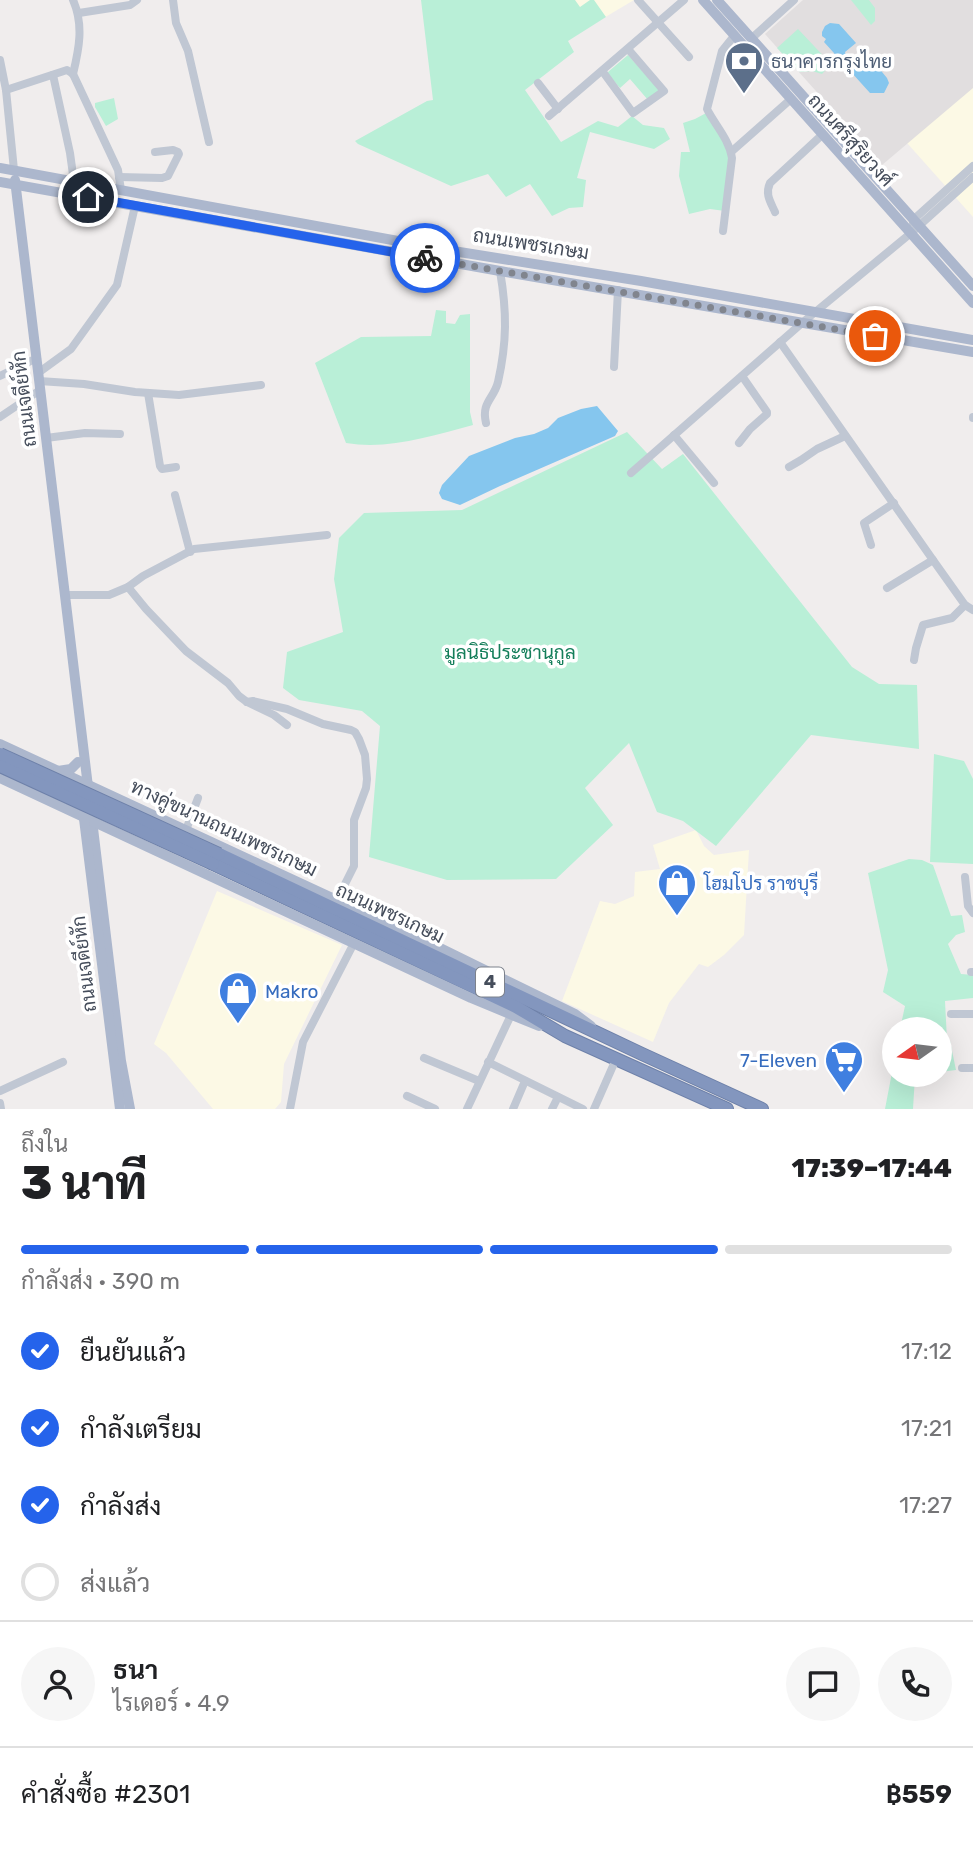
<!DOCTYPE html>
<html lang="th">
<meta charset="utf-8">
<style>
:root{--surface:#fff;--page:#f6f6f6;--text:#202124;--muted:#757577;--line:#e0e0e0;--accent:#2563eb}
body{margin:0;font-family:Rubik,Sarabun,sans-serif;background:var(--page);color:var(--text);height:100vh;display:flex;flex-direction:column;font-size:26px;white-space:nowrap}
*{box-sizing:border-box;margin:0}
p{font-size:23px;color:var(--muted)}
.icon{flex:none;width:38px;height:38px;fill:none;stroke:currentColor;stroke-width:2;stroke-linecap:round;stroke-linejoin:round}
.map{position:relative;height:1109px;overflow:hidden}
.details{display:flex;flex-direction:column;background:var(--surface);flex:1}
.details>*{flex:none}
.needle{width:46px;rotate:256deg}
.controls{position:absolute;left:882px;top:1017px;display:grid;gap:14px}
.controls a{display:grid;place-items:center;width:70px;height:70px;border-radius:50%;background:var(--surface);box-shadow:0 7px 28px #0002;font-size:35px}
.pin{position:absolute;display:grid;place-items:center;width:60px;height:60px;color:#fff;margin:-30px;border:4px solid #fff;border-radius:50%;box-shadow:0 2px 7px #0007}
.courier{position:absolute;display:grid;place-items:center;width:70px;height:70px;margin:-35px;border:5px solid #2563eb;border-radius:50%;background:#fff;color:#222;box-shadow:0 2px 9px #0007}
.summary em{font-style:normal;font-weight:800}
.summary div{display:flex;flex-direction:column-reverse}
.summary{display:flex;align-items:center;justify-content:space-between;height:119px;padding:0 21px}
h1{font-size:46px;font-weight:800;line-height:52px}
.bar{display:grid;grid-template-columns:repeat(4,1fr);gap:10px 7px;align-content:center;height:84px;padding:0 21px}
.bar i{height:9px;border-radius:5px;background:var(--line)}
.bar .selected{background:var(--accent)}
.bar p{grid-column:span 4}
.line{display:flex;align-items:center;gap:18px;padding:0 21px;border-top:2px solid var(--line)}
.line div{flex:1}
.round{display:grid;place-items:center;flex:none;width:74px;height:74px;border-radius:37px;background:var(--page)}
ol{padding:0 21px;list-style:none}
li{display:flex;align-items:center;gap:21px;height:77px}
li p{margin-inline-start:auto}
li .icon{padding:7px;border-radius:50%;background:var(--accent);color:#fff;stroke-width:4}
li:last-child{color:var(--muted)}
li i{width:38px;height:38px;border:4px solid var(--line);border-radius:50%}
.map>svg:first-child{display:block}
.commercial{fill:#fcf9e5}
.education{fill:#e1dedf}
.green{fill:#b9efd7}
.water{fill:#85c6ee}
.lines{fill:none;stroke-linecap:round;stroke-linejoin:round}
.highway-casing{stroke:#6e81a9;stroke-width:14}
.minor{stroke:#c0c7d3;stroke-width:8}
.major{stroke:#acb7cd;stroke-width:10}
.highway{stroke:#8396be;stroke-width:12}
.highway-bridge-casing{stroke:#6e81a9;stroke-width:14;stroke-linecap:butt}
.highway-bridge{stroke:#8396be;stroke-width:12}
.done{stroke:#81858e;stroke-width:7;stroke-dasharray:0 12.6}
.route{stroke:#2563eb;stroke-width:9}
.labels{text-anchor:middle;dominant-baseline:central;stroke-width:7;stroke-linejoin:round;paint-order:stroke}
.shield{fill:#fff;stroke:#7d828c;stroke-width:2}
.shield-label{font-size:18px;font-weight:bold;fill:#454d5b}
.service-label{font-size:19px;fill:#4e5e75;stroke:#fff;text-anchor:start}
.street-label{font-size:19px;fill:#454d5b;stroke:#fff}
.park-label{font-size:19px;fill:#147e5a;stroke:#fff}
.shop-label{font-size:19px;fill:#366cbe;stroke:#fff;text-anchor:start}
</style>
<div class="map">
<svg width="973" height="1109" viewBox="0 0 973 1109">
<rect width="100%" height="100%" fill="#f0eded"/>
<g class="commercial">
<path d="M573 0H634L592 25Z"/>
<path d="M973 87V217L907 143Z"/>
<path d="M696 830 704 846 714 855 749 850 744 935 724 955 708 967 699 964 669 1003 653 1042 562 1001 600 901 615 904 634 896 635 872 660 869 653 845Z"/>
<path d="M217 891 342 945 284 1064 281 1102 275 1109H213L166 1053 154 1044Z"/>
</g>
<path class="education" d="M803 0H973V88L882 165 765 34Z"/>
<g class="green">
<path d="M421 0H575L580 7 590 0H594L606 17 568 41 574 52 525 90 561 142 598 121 618 127 632 116 643 125 664 128 670 139 654 149 590 132 577 178 586 180 583 207 569 208 552 216 530 184 506 197 488 174 451 186 358 144 355 141 427 101 433 100Z"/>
<path d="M851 0H869L875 8V21L871 25Z"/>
<path d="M798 29 831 64 822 74 812 71 800 72 777 48Z"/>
<path d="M628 55 660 91 648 100 630 79 620 88 608 74V72Z"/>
<path d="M114 98 118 119 106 126 95 107V103Z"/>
<path d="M708 112 731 152 725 211 710 209 689 214 679 176 681 152H690L683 123 695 119Z"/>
<path d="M436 310 446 311V323L455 324 460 315 470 314V412L473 425C431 436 389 450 346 443L315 363 361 337 431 336Z"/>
<path d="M627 432 662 469 683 454 852 667 879 684 917 685 919 749 811 735 716 846 683 821 657 812 629 743 585 788 613 825 556 879 447 880 369 857 380 726 362 711 299 700 283 688 287 652 343 632 334 579 339 538 364 513 462 510Z"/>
<path d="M934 754 964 761 973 779V864L930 862Z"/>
<path d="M909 859 922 860 933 865 951 916 962 915 965 932 956 935 948 944 961 974 973 975V998L945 1001 947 1040 950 1041 956 1070 940 1072V1029H900L905 1006 883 992 888 970 868 873Z"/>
<path d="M894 1062V1074L923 1075 915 1076 913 1109H885Z"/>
</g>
<g class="water">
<path d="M830 23 839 24 856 43 845 52 846 56 860 70 864 69 873 61 887 78 889 83 884 93H870L824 42 826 39 822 36V32L825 26Z"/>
<path d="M597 406 618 431 615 436 500 486 460 505 442 499 439 493 442 485 469 456 515 438 534 434 548 428 558 418 581 409Z"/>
</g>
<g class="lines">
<defs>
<g id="highway">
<path d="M219 854 642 1054 762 1109"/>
<path d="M213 864 516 1007 565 1036 727 1109"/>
</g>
</defs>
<use href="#highway" class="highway-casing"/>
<g class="minor">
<path d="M173 0 176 23 188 51 209 142"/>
<path d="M638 0 689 57"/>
<path d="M79 13 130 5 137 0"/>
<path d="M752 38 794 0"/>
<path d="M0 60 6 90 14 170"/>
<path d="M603 72 633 113 664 91 628 49"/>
<path d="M73 74C79 49 84 25 73 0"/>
<path d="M53 75 70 153 74 182"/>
<path d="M538 83 558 109"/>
<path d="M6 90 67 70 73 74 118 170 121 190"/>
<path d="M549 116 684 0"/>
<path d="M731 152 791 99"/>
<path d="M119 177 162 178 168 176 179 154 178 152 173 150 155 152"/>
<path d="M775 212C770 201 765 194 770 183L823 134"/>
<path d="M913 223V220L973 166"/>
<path d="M723 231 732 158C729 139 715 125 707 109L722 51 734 36"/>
<path d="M780 342 933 560 965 605 973 610"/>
<path d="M614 367 618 290"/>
<path d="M38 373 71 349 117 285 135 206"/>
<path d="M0 376 37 358"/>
<path d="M39 381 84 384 135 392 179 395 261 385"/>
<path d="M148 393 160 466 162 469 176 467"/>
<path d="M0 417 40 390"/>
<path d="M973 417V418"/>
<path d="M486 423C481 402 494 399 498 382 507 342 507 312 500 271"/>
<path d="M674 435 714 483"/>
<path d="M46 438 85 433 120 434"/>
<path d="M739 443 750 429 767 414V412L742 376"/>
<path d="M789 467 801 460 817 449 845 436"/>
<path d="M631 473 802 323 911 233 973 177"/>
<path d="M175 495 190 552"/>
<path d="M871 545 864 523 894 503"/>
<path d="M128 587 146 609 186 651 228 683 239 696 247 702 274 715 287 725"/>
<path d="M887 588 933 560"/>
<path d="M65 595H109L128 587 143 576 194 549 327 535"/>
<path d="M914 660 916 648 923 625 952 618 965 605"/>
<path d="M247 702 253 701 287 709 323 724 351 730 355 732 359 739 365 755 367 779 366 788 354 820V866L337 900"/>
<path d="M186 830 198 798"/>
<path d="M965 877 968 906 973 913"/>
<path d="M971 972H973"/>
<path d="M951 1014H973"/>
<path d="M424 1058 479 1081"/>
<path d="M488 1062 583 1109"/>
<path d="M962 1068H973"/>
<path d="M0 1091 63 1062"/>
<path d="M407 1096 435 1109"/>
<path d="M0 1103 1 1109"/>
<path d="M290 1109 303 1042 354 943"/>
<path d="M467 1109 511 1015"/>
<path d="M513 1109 525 1081"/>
<path d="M552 1109 558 1097"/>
<path d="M594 1109 616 1059"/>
</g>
<g class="major">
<path d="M703 0 973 303"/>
<path d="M717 0 973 286"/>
<path d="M0 168 447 250 641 281 973 340"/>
<path d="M15 180 121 1061 130 1109"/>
<path d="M0 182 500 271 973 352"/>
<path d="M0 744 438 947 575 1014 591 1026"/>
<path d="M58 771 71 769 78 762"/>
<path d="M0 778 471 998 539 1026"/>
<path d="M83 811 120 1109"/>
</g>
<use href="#highway" class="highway"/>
<defs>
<g id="highway-bridge">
<path d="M0 754 219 854"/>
<path d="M0 766 213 864"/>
</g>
</defs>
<use href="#highway-bridge" class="highway-bridge-casing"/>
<use href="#highway-bridge" class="highway-bridge"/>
</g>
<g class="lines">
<path class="done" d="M425 258 875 336"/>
<path class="route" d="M88 197 425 258"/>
</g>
<defs>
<symbol id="bank-pin" viewBox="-11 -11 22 30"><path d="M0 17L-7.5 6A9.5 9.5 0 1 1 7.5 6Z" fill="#5c6f8a" stroke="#fff"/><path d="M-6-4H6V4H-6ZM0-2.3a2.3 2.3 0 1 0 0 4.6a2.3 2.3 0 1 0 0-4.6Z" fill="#fff"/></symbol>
<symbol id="shop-pin" viewBox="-11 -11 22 30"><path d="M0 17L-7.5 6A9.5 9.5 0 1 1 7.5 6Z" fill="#3f7fe0" stroke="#fff"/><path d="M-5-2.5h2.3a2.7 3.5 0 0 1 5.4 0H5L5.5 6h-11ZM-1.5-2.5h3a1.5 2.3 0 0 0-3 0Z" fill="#fff"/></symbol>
<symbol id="supermarket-pin" viewBox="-11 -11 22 30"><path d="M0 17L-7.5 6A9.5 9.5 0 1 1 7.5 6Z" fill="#3f7fe0" stroke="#fff"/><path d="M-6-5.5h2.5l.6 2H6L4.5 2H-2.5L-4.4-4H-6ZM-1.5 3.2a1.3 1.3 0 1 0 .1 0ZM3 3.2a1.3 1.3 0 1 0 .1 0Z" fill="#fff"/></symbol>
</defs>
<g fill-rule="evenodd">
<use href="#bank-pin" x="722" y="39" width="44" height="60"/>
<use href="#shop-pin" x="655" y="861" width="44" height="60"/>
<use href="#shop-pin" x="216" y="969" width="44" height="60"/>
<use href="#supermarket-pin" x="822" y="1038" width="44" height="60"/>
</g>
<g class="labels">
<rect class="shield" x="476" y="967.5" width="28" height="29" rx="5"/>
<g class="shield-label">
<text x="490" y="982">4</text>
</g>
<g class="service-label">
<text x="771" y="61">ธนาคารกรุงไทย</text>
</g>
<g class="street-label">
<text transform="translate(851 140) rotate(48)">ถนนศรีสุริยวงศ์</text>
<text transform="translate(531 244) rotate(9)">ถนนเพชรเกษม</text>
<text transform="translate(24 399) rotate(-97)">ถนนเจดีย์หัก</text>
<text transform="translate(224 828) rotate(25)">ทางคู่ขนานถนนเพชรเกษม</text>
<text transform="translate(390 913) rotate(25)">ถนนเพชรเกษม</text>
<text transform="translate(84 964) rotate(-97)">ถนนเจดีย์หัก</text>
</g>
<g class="park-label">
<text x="510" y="652">มูลนิธิประชานุกูล</text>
</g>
<g class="shop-label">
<text x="704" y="883">โฮมโปร ราชบุรี</text>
<text x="265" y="991">Makro</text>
<text x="817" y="1060" text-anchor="end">7-Eleven</text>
</g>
</g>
</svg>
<div class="controls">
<a><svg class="needle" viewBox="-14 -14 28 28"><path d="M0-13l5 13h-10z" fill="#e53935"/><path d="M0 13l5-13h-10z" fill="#757577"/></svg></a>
</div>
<div class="pin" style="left:875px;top:336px;background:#ea580c"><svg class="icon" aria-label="bag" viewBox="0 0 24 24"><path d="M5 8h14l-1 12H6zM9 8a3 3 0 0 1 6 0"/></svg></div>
<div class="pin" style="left:88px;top:197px;background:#1f2937"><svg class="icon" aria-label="home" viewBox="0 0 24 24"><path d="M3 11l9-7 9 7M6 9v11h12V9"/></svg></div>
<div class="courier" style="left:425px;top:258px"><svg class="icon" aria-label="bike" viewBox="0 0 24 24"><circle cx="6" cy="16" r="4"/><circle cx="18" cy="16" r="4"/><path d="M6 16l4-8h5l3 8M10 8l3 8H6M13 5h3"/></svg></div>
</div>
<section class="details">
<div class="summary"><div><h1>3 นาที</h1><p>ถึงใน</p></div><em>17:39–17:44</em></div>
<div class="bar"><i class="selected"></i><i class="selected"></i><i class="selected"></i><i></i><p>กำลังส่ง · 390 m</p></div>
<ol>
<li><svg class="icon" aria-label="check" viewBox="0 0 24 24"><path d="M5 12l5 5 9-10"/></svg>ยืนยันแล้ว<p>17:12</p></li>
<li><svg class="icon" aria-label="check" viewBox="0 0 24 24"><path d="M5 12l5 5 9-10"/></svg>กำลังเตรียม<p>17:21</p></li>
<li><svg class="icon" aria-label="check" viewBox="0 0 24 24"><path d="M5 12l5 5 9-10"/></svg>กำลังส่ง<p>17:27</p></li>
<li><i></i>ส่งแล้ว</li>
</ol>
<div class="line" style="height:126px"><a class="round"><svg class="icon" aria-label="person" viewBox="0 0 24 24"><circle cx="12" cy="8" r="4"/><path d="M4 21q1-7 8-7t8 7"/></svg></a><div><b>ธนา</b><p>ไรเดอร์ · 4.9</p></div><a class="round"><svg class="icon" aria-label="chat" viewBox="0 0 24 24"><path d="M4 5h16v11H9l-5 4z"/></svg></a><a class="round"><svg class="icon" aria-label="phone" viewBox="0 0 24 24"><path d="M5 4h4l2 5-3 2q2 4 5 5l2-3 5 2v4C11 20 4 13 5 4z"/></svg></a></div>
<div class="line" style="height:91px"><div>คำสั่งซื้อ #2301</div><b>฿559</b></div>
</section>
